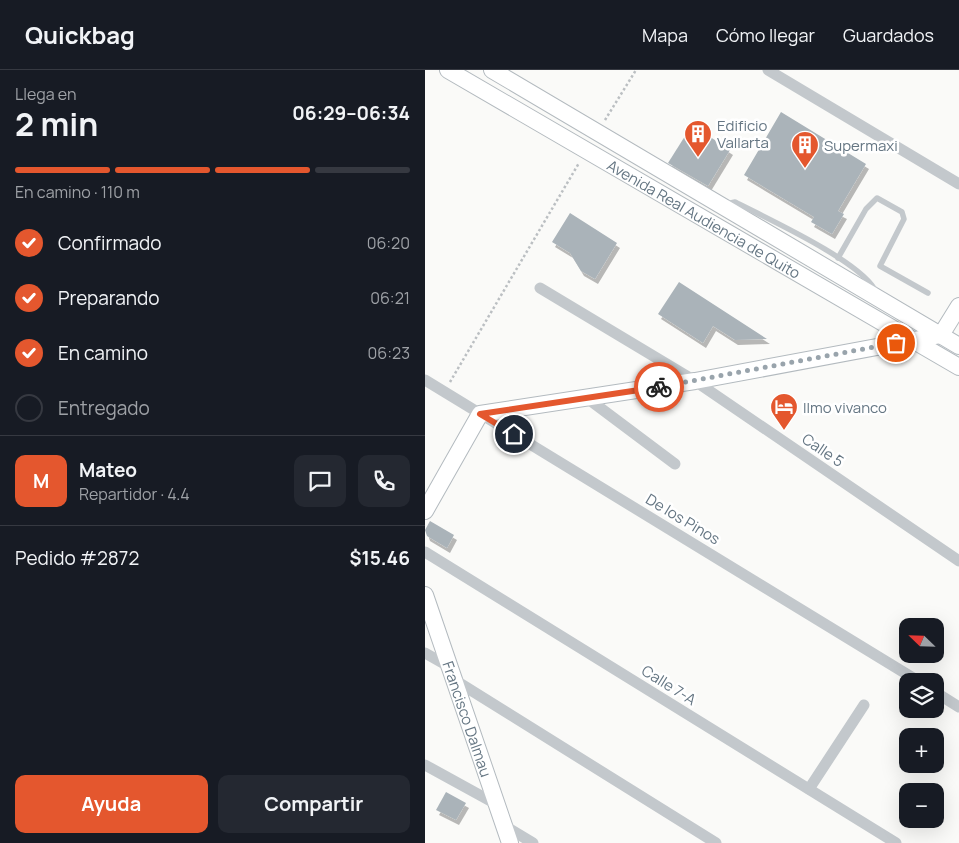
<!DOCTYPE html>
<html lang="es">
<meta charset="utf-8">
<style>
:root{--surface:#171b24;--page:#242831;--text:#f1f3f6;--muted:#9ea1a6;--line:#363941;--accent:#e4572e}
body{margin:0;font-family:Manrope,sans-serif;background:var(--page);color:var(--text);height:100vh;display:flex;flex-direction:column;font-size:19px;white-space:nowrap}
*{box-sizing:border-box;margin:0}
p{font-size:16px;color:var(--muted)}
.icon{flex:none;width:28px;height:28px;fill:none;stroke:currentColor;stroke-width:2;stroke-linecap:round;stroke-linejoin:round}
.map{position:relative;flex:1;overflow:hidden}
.side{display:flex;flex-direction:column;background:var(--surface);width:425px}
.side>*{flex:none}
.needle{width:32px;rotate:293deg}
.fabs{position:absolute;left:474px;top:548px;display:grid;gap:10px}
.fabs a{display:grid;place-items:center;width:45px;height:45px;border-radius:10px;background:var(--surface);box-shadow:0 5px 20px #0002;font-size:25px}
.pin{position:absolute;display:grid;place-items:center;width:42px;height:42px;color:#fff;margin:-21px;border:2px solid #fff;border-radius:50%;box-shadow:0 1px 5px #0007}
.courier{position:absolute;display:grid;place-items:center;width:50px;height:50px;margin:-25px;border:4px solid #e4572e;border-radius:50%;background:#fff;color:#222;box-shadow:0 1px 6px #0007}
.head em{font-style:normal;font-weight:700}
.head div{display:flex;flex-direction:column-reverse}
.head{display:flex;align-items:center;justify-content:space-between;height:85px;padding:0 15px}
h1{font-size:32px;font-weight:700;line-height:38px}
.bar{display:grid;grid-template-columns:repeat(4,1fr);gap:8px 5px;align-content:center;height:60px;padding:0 15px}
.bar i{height:6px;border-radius:4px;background:var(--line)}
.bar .on{background:var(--accent)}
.bar p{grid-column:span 4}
.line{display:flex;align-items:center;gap:12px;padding:0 15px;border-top:1px solid var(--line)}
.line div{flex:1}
.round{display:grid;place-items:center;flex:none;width:52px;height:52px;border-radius:10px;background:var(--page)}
ol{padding:0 15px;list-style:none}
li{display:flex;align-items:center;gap:15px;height:55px}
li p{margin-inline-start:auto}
li .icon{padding:5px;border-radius:50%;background:var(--accent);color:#fff;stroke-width:4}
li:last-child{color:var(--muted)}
li i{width:28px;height:28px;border:2px solid var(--line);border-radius:50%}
.primary-button{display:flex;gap:10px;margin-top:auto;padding:10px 15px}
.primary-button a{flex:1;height:58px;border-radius:10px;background:var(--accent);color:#fff;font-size:20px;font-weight:700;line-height:58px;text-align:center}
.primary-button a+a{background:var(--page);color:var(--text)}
header{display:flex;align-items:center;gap:30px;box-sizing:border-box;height:70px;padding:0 25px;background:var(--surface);border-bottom:1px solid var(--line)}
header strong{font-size:24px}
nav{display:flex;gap:28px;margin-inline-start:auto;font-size:18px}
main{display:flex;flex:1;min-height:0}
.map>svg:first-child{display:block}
.building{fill:#aab3b9;filter:url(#shadow)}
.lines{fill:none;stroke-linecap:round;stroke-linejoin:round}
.secondary-casing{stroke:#b3babf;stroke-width:18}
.path{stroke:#bbbfc2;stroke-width:2.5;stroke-dasharray:2.5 2.5;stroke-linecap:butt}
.lane{stroke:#c3c8cc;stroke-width:5.5}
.street{stroke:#c3c8cc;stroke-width:11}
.secondary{stroke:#fff;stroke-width:16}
.done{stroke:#99a4ac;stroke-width:5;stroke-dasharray:0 9}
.route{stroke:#e4572e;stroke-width:6}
.labels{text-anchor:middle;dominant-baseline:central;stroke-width:5;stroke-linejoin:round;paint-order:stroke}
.poi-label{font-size:15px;fill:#657683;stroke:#fff;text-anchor:start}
.street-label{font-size:15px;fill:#657683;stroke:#fff}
</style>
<header>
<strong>Quickbag</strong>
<nav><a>Mapa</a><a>Cómo llegar</a><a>Guardados</a></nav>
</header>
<main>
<section class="side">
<div class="head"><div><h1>2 min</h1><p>Llega en</p></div><em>06:29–06:34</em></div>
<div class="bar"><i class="on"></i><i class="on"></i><i class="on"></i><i></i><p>En camino · 110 m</p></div>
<ol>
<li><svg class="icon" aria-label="check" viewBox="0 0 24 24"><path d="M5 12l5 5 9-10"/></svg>Confirmado<p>06:20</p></li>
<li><svg class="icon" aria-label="check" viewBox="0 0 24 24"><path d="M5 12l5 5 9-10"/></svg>Preparando<p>06:21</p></li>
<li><svg class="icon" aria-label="check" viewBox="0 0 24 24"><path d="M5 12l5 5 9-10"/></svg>En camino<p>06:23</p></li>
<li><i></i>Entregado</li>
</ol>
<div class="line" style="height:90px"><b class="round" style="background:var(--accent);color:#fff">M</b><div><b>Mateo</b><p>Repartidor · 4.4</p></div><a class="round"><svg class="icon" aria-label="chat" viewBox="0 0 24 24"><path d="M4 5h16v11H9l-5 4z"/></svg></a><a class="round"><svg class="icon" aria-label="phone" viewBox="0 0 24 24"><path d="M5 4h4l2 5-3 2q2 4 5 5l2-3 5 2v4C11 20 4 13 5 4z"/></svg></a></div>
<div class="line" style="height:65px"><div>Pedido #2872</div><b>$15.46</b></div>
<div class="primary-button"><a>Ayuda</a><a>Compartir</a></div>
</section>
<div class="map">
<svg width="534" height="773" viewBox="0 0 534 773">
<defs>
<filter id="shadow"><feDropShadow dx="3" dy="5" stdDeviation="0" flood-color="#0004"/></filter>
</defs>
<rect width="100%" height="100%" fill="#fafaf8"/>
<g class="building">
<path d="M356 42 441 94 413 141 419 144 407 164 386 152 389 147 319 105Z"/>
<path d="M267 55 305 80 283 116 243 93Z"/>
<path d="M145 143 192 173 170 209 156 201 145 183 127 172Z"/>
<path d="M254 212 342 269 310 270 288 256 278 273 233 244Z"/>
<path d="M5 451 29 465 22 478 2 466 0 460Z"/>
<path d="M21 722 41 733 31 750 11 740Z"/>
</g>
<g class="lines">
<defs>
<g id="secondary">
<path id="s1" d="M23 0 534 297"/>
<path d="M67 0 534 276"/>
<path d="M0 441 55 344 270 311 516 265 534 236"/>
<path id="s2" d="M0 525 85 773"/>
</g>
</defs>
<use href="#secondary" class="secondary-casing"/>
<g class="path">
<path d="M180 50 211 0"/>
<path d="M25 312 154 93"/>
</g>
<g class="lane">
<path d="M301 134 310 132C341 148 438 192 451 222"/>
<path d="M413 188 441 139 452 128 477 142 479 149 455 196 503 223"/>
</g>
<g class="street">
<path d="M343 0 534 114"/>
<path d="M115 218 270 311 534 491"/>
<path d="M0 310 493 611"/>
<path d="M162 328 250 394"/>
<path d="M0 482 471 773"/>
<path d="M0 583 23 596"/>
<path d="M28 609 291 773"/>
<path d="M510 622 534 637"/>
<path d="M0 695 71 734"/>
<path d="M384 719 439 635"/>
<path d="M80 756 108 773"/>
</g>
<use href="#secondary" class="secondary"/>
</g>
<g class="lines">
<path class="done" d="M234 317 471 273"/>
<path class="route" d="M89 364 55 344 234 317"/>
</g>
<defs>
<symbol id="building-pin" viewBox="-11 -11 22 30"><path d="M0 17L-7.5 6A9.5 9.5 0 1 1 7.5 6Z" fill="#e4572e" stroke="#fff"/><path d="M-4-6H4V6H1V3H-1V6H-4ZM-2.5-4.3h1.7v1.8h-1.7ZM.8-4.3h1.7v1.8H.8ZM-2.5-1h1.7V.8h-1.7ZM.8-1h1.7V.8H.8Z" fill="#fff"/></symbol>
<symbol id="hotel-pin" viewBox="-11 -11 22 30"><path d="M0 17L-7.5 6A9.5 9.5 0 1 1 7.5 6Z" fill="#e4572e" stroke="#fff"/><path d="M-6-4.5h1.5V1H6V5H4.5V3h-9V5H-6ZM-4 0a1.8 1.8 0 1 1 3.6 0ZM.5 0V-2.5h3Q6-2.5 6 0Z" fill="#fff"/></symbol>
</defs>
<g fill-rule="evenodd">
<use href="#building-pin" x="257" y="48" width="32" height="43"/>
<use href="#building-pin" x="364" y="59" width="32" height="43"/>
<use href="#hotel-pin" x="343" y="321" width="32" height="43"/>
</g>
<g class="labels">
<g class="poi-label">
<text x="292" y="55">Edificio<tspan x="292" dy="17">Vallarta</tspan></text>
<text x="399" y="75">Supermaxi</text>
<text x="378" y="337">Ilmo vivanco</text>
</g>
<g class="street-label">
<text stroke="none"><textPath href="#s1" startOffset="296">Avenida Real Audiencia de Quito</textPath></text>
<text transform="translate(398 380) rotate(34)">Calle 5</text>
<text transform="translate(258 449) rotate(31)">De los Pinos</text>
<text transform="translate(244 615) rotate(32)">Calle 7-A</text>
<text stroke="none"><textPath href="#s2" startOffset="131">Francisco Dalmau</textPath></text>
</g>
</g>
</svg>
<div class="fabs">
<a><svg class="needle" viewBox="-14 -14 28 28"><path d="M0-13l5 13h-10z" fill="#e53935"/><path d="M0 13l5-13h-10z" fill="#9ea1a6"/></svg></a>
<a><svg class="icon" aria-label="layers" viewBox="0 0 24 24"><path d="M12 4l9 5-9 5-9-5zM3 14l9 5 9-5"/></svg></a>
<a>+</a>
<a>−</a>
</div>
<div class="pin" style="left:471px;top:273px;background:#ea580c"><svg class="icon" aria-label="bag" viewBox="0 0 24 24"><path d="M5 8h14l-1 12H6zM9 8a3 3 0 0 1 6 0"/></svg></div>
<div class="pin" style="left:89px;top:364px;background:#1f2937"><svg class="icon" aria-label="home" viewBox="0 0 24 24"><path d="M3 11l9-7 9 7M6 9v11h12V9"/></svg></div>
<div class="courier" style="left:234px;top:317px"><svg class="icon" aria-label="bike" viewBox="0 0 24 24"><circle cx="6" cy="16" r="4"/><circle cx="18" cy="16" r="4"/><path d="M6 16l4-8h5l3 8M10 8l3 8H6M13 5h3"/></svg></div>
</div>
</main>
